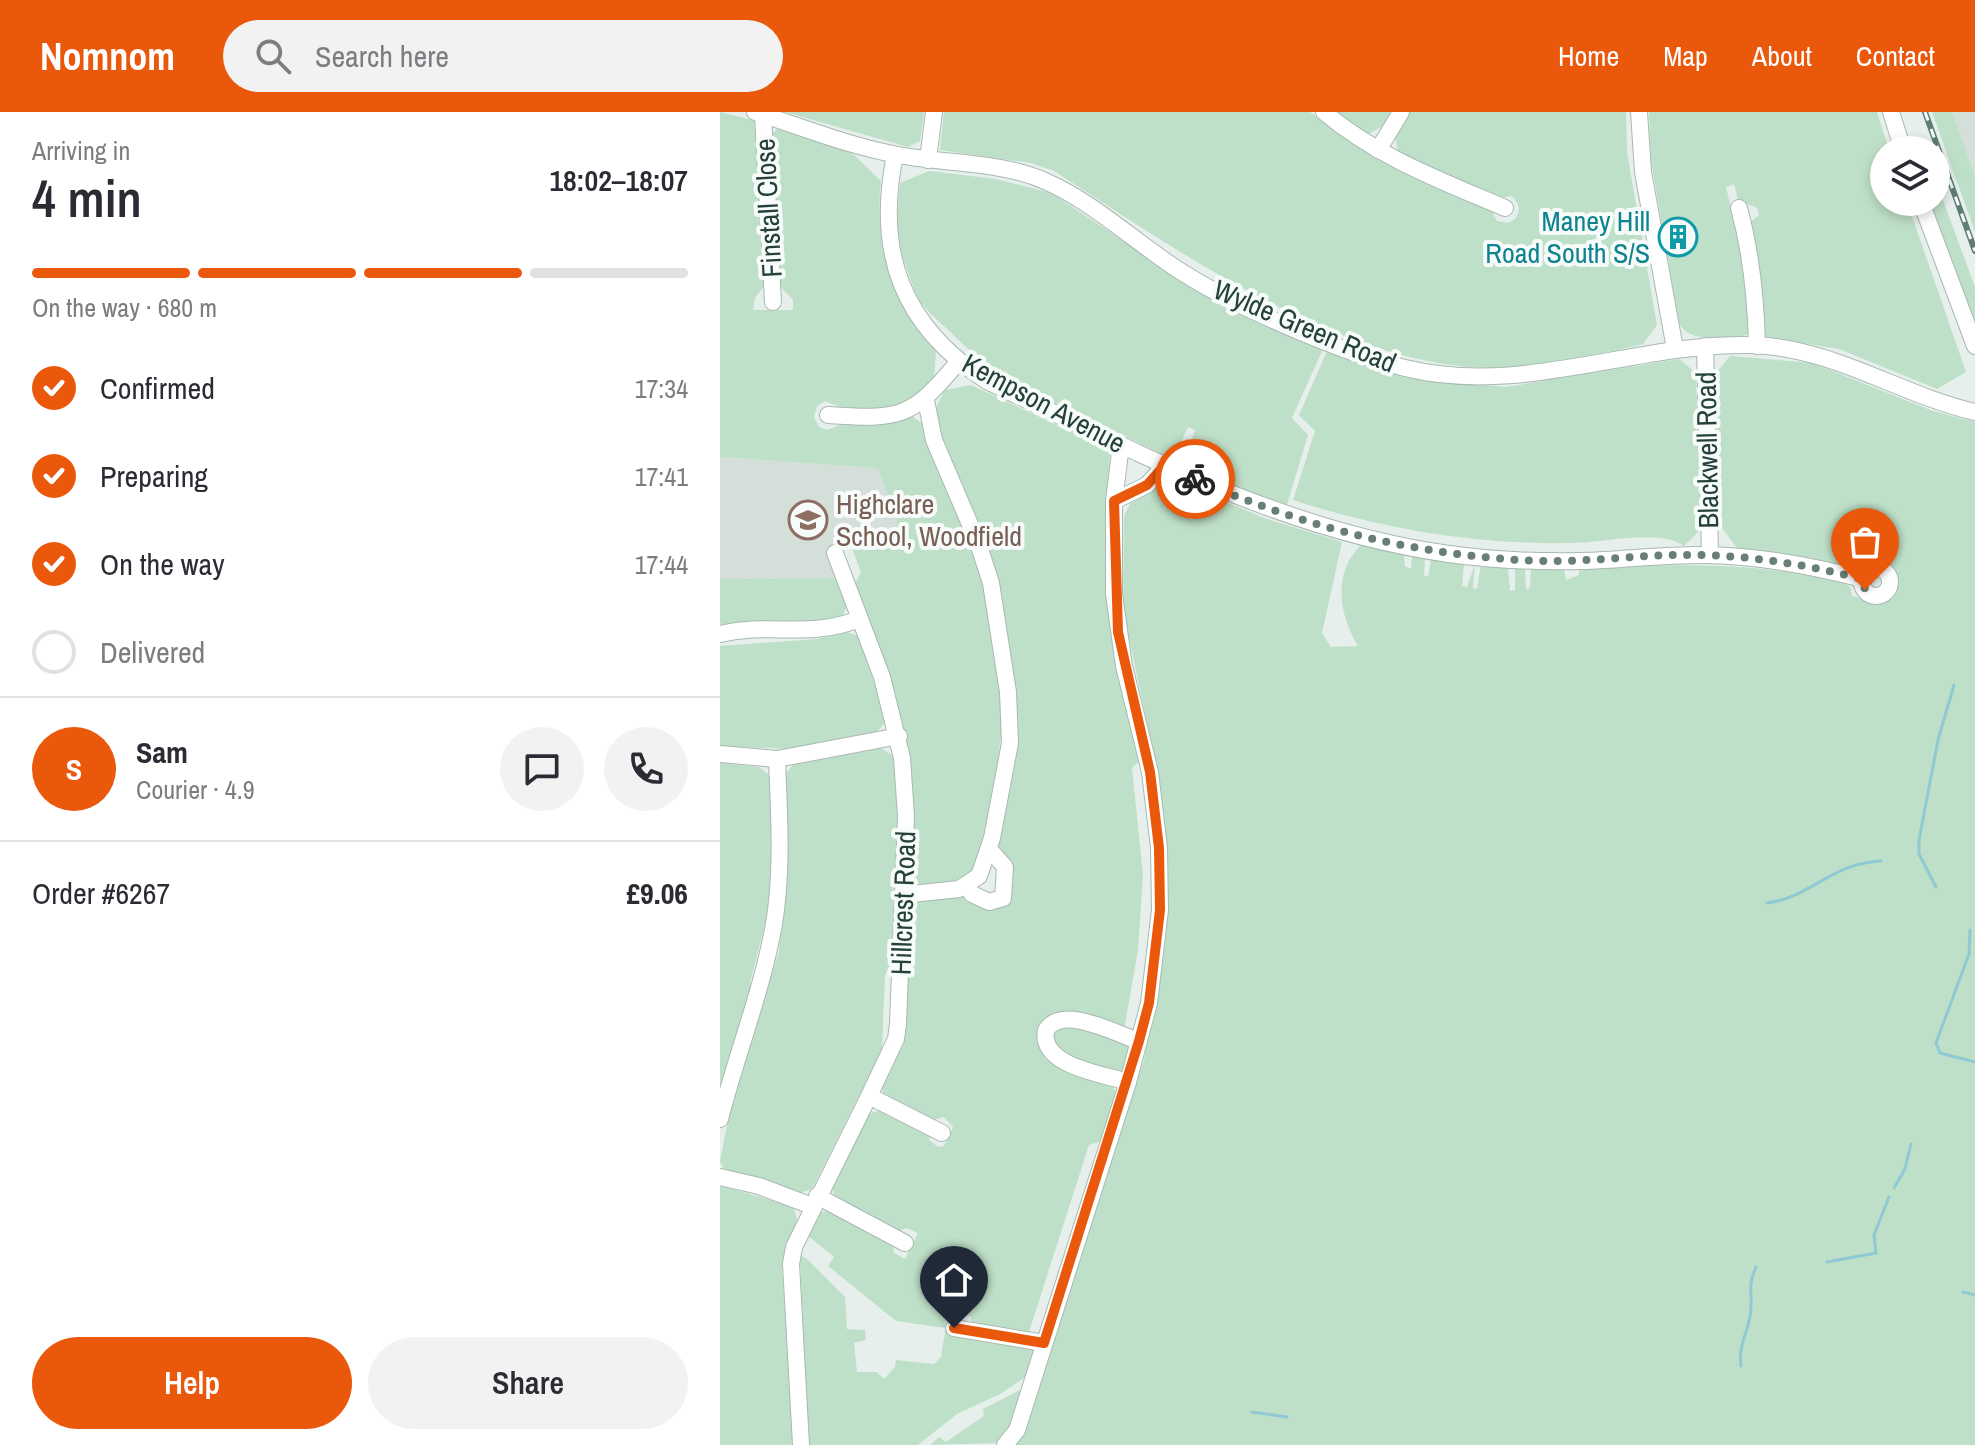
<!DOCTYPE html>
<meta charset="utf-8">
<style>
:root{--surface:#fff;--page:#f2f2f3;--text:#2b2b33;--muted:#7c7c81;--line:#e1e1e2;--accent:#ea580c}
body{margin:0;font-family:"Archivo Narrow",sans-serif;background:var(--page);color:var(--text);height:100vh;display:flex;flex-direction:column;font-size:30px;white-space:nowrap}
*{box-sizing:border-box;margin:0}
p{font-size:26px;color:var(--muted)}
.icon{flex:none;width:44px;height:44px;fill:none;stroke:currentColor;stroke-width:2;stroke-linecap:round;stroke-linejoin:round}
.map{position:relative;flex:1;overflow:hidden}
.details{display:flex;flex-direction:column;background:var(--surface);width:720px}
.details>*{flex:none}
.controls{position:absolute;left:1150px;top:24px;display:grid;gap:16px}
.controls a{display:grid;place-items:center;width:80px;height:80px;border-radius:50%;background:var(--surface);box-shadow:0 4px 12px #0003;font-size:40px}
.pin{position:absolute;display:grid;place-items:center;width:68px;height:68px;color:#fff;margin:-82px -34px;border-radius:50% 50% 50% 0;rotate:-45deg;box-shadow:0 0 8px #0007}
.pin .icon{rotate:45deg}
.courier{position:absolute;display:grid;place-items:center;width:80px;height:80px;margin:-40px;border:6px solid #ea580c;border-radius:50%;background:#fff;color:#222;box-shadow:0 2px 10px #0007}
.summary em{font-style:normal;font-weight:600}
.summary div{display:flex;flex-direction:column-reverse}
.summary{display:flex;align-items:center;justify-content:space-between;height:136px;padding:0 32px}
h1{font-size:52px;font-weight:600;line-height:60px}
.bar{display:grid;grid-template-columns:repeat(4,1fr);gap:12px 8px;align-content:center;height:96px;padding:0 32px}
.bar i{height:10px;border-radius:6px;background:var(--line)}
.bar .selected{background:var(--accent)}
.bar p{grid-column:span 4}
.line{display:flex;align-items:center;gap:20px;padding:0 32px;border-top:2px solid var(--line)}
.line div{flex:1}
.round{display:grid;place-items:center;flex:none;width:84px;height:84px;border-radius:42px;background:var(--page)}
ol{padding:0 32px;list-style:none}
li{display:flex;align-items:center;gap:24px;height:88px}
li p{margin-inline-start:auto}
li .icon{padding:8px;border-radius:50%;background:var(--accent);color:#fff;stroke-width:4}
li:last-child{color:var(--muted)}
li i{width:44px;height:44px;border:4px solid var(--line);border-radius:50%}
.primary-button{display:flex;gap:16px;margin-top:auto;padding:16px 32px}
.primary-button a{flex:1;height:92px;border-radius:48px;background:var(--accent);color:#fff;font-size:32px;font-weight:600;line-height:92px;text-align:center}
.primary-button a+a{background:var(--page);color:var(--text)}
header{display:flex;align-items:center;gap:48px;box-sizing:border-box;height:112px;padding:0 40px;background:var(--accent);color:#fff}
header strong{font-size:38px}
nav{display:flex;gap:44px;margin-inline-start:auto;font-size:28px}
.search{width:560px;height:72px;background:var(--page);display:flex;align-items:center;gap:20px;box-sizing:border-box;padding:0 28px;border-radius:44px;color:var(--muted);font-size:30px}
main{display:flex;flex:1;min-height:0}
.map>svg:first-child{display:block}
.built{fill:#d4dfda}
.green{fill:#bfe0c8}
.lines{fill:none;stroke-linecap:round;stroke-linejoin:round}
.stream{stroke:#8ec9d4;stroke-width:3}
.minor-casing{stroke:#a8b8b2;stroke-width:18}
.minor{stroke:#fff;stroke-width:16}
.rail-casing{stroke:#5f7d75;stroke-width:6}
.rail{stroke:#f7fbf9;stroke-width:3;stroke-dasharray:9;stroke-linecap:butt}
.done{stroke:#687f78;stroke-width:8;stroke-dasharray:0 14.4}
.route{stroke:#ea580c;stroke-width:10}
.labels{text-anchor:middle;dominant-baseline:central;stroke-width:8;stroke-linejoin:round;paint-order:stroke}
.street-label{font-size:28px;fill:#24423a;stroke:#f7fbf9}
.culture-label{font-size:28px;fill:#0d838f;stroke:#f7fbf9;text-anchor:end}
.education-label{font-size:28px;fill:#785e54;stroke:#f7fbf9;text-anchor:start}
</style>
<header>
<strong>Nomnom</strong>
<div class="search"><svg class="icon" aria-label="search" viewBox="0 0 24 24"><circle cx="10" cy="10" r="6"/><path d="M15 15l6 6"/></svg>Search here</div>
<nav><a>Home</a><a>Map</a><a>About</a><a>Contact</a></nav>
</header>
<main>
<section class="details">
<div class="summary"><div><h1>4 min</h1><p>Arriving in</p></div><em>18:02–18:07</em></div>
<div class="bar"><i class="selected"></i><i class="selected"></i><i class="selected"></i><i></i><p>On the way · 680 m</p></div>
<ol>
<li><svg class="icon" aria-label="check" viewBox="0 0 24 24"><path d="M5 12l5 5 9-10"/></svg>Confirmed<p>17:34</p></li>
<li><svg class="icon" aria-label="check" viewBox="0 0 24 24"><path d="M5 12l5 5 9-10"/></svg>Preparing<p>17:41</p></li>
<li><svg class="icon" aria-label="check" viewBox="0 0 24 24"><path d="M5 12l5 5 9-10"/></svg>On the way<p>17:44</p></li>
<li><i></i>Delivered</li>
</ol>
<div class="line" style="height:144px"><b class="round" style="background:var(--accent);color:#fff">S</b><div><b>Sam</b><p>Courier · 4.9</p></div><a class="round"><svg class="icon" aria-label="chat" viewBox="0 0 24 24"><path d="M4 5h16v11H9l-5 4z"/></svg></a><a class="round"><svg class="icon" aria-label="phone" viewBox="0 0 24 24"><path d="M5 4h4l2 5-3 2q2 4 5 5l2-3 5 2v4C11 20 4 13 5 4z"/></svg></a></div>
<div class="line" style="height:104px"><div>Order #6267</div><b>£9.06</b></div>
<div class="primary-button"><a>Help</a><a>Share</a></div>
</section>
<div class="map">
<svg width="1255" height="1333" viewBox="0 0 1255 1333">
<rect width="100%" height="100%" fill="#e6efeb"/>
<g class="built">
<path d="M1232 0H1255V64L1235 9Z"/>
<path d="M0 345 158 356 179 415 122 437 117 466 0 467Z"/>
</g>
<g class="green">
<path d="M0 0 36 9 44 174 35 186 33 198H73V188L59 173 51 23 58 16 131 40 161 69C154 136 172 189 216 239L214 269 204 280 169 297 122 296 105 289 97 294 94 305 99 315 108 318 124 311 159 313 192 304 203 312 226 378 249 428 267 483 275 523 283 607 273 687 255 755 240 768 200 773 190 761 188 638 174 578 134 472 141 461 131 433 179 415 158 356 0 345Z"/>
<path d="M65 0H204L200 29 188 35Z"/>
<path d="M224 0H590L651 44 771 98 777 109 788 111 795 107C801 98 800 91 791 84L776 87 680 45 674 23 690 0H906L907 40 937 213 923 232C882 242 839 251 797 255 639 268 460 140 334 59L311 51 220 38Z"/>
<path d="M612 0H672L663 14 645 24Z"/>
<path d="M929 0H1157L1169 38H1164V90H1187L1246 260 1217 277 1119 237 1043 225 1028 112 1039 103 1037 96 1018 88 1014 72 1006 75 1022 142 1030 223C1008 224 971 234 959 211L931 49Z"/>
<path d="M1212 0H1232L1255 64V120Z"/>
<path d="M209 59 276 67 331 81 484 182 543 213 603 237 572 306 588 323 566 396 463 352 475 318 468 315 453 347 278 265 211 202 198 188 180 138 177 105 180 71Z"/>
<path d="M1216 69 1255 175V213L1208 90H1216Z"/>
<path d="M607 239 682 265 786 275 959 247 976 261 981 417 964 434C941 416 881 431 851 431 758 433 661 417 573 388L595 319 579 303Z"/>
<path d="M1010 244 1092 251 1213 299 1255 310V1333H296L304 1319 424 948 447 817V733L435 649 403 497 404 404 410 392 440 373 460 371 547 407 622 430 602 521 611 535 638 534C619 503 612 461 641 433L684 442 685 454 691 457 692 444 705 447 704 463 708 465 711 447 744 451 742 474 747 475 755 452 753 476 757 477 761 452 788 455 790 479 795 478V455L805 456 806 477 810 476 811 456 844 457 846 468 859 463V457C954 452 1028 449 1124 470L1131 476 1132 484 1160 491 1173 486C1192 458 1161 450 1139 445L1131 455 1017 436 999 412 995 262Z"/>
<path d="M251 273 378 332 390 342C385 402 383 462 391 522 397 565 409 607 419 649L412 656 423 763 418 838 404 918 343 900 324 909 318 933 325 947 393 973 396 984 382 1029 369 1033 309 1220 252 1211 251 1204 226 1200 225 1216 176 1209 108 1154 114 1145 87 1123 96 1102 109 1098 172 1131 174 1141 185 1147 198 1121 187 1116 178 1119 115 1085 110 1071 146 1003 160 998 210 1024 209 1028 218 1035 224 1034 233 1015 224 1005 214 1008 164 984 161 972 188 796C199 787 231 778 245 786 260 795 270 801 288 793L291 786V751L277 732 293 563 288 526 281 490 219 323 215 297 225 278Z"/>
<path d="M117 466 127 493 122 506C78 512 43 505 0 513V467Z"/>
<path d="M128 520 138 524 167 608 157 620 70 637 0 634V534L97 527Z"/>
<path d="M161 636 175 645 178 707 173 851 165 863 162 938 92 1077 79 1081 6 1060 0 1050 10 997 59 839 64 664 73 653Z"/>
<path d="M0 651 39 655 49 663 53 732 47 805 30 870 32 876 0 977Z"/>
<path d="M347 911 406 930 411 936 405 958 401 960 341 944 330 920Z"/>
<path d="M0 1074 73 1094 77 1107 62 1155 74 1333H0Z"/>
<path d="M80 1144 86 1146 125 1185 127 1217 145 1218 146 1228 134 1231 137 1260H157L164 1267 175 1255 176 1248 214 1252 221 1245 225 1219 312 1237 314 1241 306 1265 280 1282 237 1302 198 1333H88Z"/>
<path d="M302 1277 290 1315 277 1331 210 1333 219 1325 226 1330 264 1304 263 1297Z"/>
</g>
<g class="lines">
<g class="stream">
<path d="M1216 775 1199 742V728L1218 628 1234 573"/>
<path d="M1047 791C1092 785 1111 751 1161 749"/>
<path d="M1250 818 1249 842 1216 931 1220 941 1255 950"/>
<path d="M1174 1076 1185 1057 1191 1032"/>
<path d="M1107 1150 1156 1141 1154 1123 1169 1085"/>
<path d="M1243 1180 1255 1183"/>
<path d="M1021 1254C1018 1234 1027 1223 1030 1204 1034 1184 1026 1177 1036 1155"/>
<path d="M532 1300 567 1305"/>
</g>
<defs>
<g id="minor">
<path d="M35 0C82 15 129 34 178 43 226 52 279 49 325 69 371 89 412 127 454 155 511 193 619 240 685 256 804 285 915 230 1033 233 1114 236 1178 282 1255 300"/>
<path d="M604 0C657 45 722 69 785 96"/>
<path d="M919 0 923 60 955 237"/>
<path d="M1171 0 1183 38"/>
<path d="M43 3 53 190"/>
<path d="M658 38 681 0"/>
<path d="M175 43C155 141 182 214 267 269 417 340 563 419 729 442 772 448 818 450 861 449 904 448 946 442 988 443 1041 444 1092 454 1143 467"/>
<path d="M208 48 214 0"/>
<path d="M1201 90 1255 234"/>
<path d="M1019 96C1031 140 1036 188 1037 234"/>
<path d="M985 234 990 443"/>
<path d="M108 303C180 308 192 306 238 250"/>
<path d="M394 389 427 373 445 353"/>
<circle cx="1156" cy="470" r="14"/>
<path d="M0 522C52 510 89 527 139 507"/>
<path d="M0 642 57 647 179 624"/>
<path d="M247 773 252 782 269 790 283 786 285 755 269 737"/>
<path d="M182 783 239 777 259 764 272 726 290 631 288 580 271 471 258 431 214 328 206 288"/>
<path d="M408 970C383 962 319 954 326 918 343 892 396 922 419 929"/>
<path d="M149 984 222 1021"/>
<path d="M0 1007C17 941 42 879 54 812 63 757 59 702 57 647"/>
<path d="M0 1065 39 1074 92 1094"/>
<path d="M97 1084 185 1131"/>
<path d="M234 1216 324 1231"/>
<path d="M81 1333 71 1152 74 1135 149 984 176 927 178 912 186 704 182 646 162 565 115 441"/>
<path d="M285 1333 297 1318 408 970 429 891 440 798 439 736 430 660 404 554 394 482V389L401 333"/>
</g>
</defs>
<use href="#minor" class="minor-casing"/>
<use href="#minor" class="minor"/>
<defs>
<path id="rail" d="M1205 0 1255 139"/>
</defs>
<use href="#rail" class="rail-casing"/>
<use href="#rail" class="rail"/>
</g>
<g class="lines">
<path class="done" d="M475 367C586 416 701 445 822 449 869 450 916 443 962 443 1024 442 1083 452 1143 467L1145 478"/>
<path class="route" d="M234 1216 324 1231 419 929 429 891 440 798 439 736 430 660 398 520 394 389 427 373 445 353 475 367"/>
</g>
<defs>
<symbol id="building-ring" viewBox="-11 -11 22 22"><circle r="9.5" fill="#f7fbf9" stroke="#0f9aa8" stroke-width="1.5"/><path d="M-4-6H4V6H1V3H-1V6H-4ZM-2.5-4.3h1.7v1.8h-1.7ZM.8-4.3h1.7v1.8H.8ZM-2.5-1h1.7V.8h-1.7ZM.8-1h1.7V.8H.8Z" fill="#0f9aa8"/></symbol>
<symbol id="school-ring" viewBox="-11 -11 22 22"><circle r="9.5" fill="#f7fbf9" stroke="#8d6e63" stroke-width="1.5"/><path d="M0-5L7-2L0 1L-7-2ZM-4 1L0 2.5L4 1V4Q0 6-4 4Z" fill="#8d6e63"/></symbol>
</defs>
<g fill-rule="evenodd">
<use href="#building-ring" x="936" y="103" width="44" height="44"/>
<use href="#school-ring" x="66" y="386" width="44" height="44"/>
</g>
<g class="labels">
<g class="street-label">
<text transform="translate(48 96) rotate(-93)">Finstall Close</text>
<text transform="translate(585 214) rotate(23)">Wylde Green Road</text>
<text transform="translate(324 291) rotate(28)">Kempson Avenue</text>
<text transform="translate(987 338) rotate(-91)">Blackwell Road</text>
<text transform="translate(183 791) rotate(-88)">Hillcrest Road</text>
</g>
<g class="culture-label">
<text x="930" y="109">Maney Hill<tspan x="930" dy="32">Road South S/S</tspan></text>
</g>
<g class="education-label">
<text x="116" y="392">Highclare<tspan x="116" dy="32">School, Woodfield</tspan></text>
</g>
</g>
</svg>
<div class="controls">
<a><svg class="icon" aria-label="layers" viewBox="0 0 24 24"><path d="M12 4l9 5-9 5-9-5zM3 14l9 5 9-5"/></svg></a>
</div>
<div class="pin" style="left:1145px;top:478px;background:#ea580c"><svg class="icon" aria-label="bag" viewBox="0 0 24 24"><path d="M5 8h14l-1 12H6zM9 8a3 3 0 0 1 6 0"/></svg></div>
<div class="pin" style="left:234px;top:1216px;background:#1f2937"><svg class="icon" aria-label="home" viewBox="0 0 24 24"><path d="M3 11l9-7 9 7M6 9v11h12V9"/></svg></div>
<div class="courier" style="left:475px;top:367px"><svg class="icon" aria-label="bike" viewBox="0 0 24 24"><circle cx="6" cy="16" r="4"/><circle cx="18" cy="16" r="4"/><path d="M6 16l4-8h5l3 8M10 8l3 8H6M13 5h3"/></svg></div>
</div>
</main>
